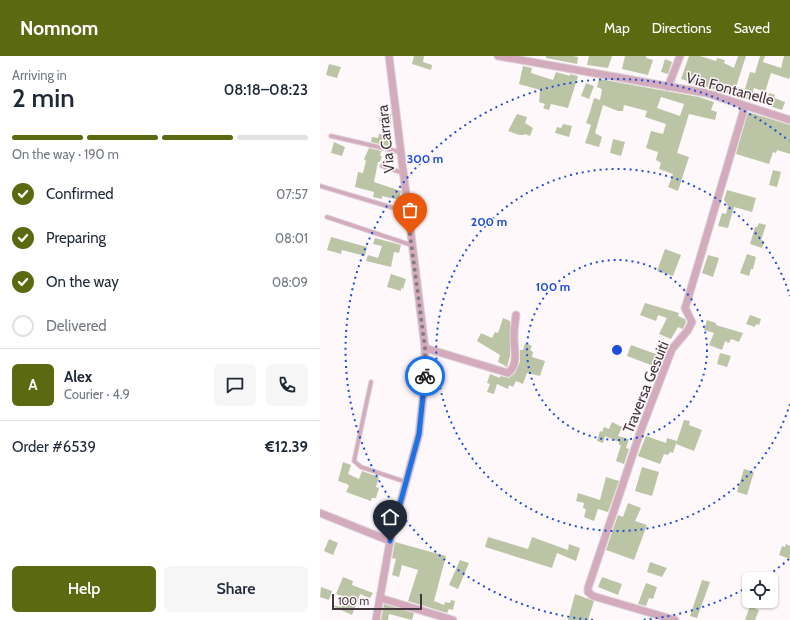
<!DOCTYPE html>
<meta charset="utf-8">
<style>
:root{--surface:#fff;--page:#f6f6f7;--text:#1f2937;--muted:#747a83;--line:#e0e1e3;--accent:#5b6911}
body{margin:0;font-family:Cabin,sans-serif;background:var(--page);color:var(--text);height:100vh;display:flex;flex-direction:column;font-size:15px;white-space:nowrap}
*{box-sizing:border-box;margin:0}
p{font-size:13px;color:var(--muted)}
.icon{flex:none;width:22px;height:22px;fill:none;stroke:currentColor;stroke-width:2;stroke-linecap:round;stroke-linejoin:round}
.map{position:relative;flex:1;overflow:hidden}
.details{display:flex;flex-direction:column;background:var(--surface);width:320px}
.details>*{flex:none}
.buttons{position:absolute;left:422px;top:516px;display:grid;gap:8px}
.buttons a{display:grid;place-items:center;width:36px;height:36px;border-radius:6px;background:var(--surface);box-shadow:0 1px 3px #0004;font-size:20px}
.scale{position:absolute;left:12px;bottom:10px;width:90px;box-sizing:border-box;padding-left:4px;border:2px solid #43363c;border-top:0;font-size:11px;line-height:14px;white-space:nowrap;color:#43363c;-webkit-text-stroke:3px #fff8fb;paint-order:stroke}
.pin{position:absolute;display:grid;place-items:center;width:34px;height:34px;color:#fff;margin:-41px -17px;border-radius:50% 50% 50% 0;rotate:-45deg;box-shadow:0 0 4px #0007}
.pin .icon{rotate:45deg}
.courier{position:absolute;display:grid;place-items:center;width:40px;height:40px;margin:-20px;border:3px solid #1a73e8;border-radius:50%;background:#fff;color:#222;box-shadow:0 1px 5px #0007}
.overview em{font-style:normal;font-weight:600}
.overview div{display:flex;flex-direction:column-reverse}
.overview{display:flex;align-items:center;justify-content:space-between;height:68px;padding:0 12px}
h1{font-size:26px;font-weight:600;line-height:30px}
.bar{display:grid;grid-template-columns:repeat(4,1fr);gap:6px 4px;align-content:center;height:48px;padding:0 12px}
.bar i{height:5px;border-radius:3px;background:var(--line)}
.bar .on{background:var(--accent)}
.bar p{grid-column:span 4}
.line{display:flex;align-items:center;gap:10px;padding:0 12px;border-top:1px solid var(--line)}
.line div{flex:1}
.round{display:grid;place-items:center;flex:none;width:42px;height:42px;border-radius:6px;background:var(--page)}
ol{padding:0 12px;list-style:none}
li{display:flex;align-items:center;gap:12px;height:44px}
li p{margin-inline-start:auto}
li .icon{padding:4px;border-radius:50%;background:var(--accent);color:#fff;stroke-width:4}
li:last-child{color:var(--muted)}
li i{width:22px;height:22px;border:2px solid var(--line);border-radius:50%}
.button{display:flex;gap:8px;margin-top:auto;padding:8px 12px}
.button a{flex:1;height:46px;border-radius:6px;background:var(--accent);color:#fff;font-size:16px;font-weight:600;line-height:46px;text-align:center}
.button a+a{background:var(--page);color:var(--text)}
header{display:flex;align-items:center;gap:24px;box-sizing:border-box;height:56px;padding:0 20px;background:var(--accent);color:#fff}
header strong{font-size:19px}
nav{display:flex;gap:22px;margin-inline-start:auto;font-size:14px}
main{display:flex;flex:1;min-height:0}
.map>svg:first-child{display:block}
.building{fill:#bcc4a6;fill-rule:evenodd}
.lines{fill:none;stroke-linecap:round;stroke-linejoin:round}
.service-casing{stroke:#ddd5d9;stroke-width:5.5}
.minor-casing{stroke:#ddd5d9;stroke-width:9}
.service{stroke:#d3abbd;stroke-width:3.5}
.minor{stroke:#d3abbd;stroke-width:7}
.done{stroke:#857a7f;stroke-width:4;stroke-dasharray:0 7.2}
.route{stroke:#1a73e8;stroke-width:5}
.ring{fill:none;stroke:#1d4ed8;stroke-width:2;stroke-dasharray:2 4}
.labels{text-anchor:middle;dominant-baseline:central;stroke-width:3;stroke-linejoin:round;paint-order:stroke}
.street-label{font-size:15px;fill:#43363c;stroke:#fff8fb}
.centre{fill:#1d4ed8;stroke:#fff8fb;stroke-width:2}
.ring-label{font-size:12px;text-anchor:middle;font-weight:bold;fill:#1d4ed8;stroke:#fff8fb;stroke-width:3;stroke-linejoin:round;paint-order:stroke}
</style>
<header>
<strong>Nomnom</strong>
<nav><a>Map</a><a>Directions</a><a>Saved</a></nav>
</header>
<main>
<section class="details">
<div class="overview"><div><h1>2 min</h1><p>Arriving in</p></div><em>08:18–08:23</em></div>
<div class="bar"><i class="on"></i><i class="on"></i><i class="on"></i><i></i><p>On the way · 190 m</p></div>
<ol>
<li><svg class="icon" aria-label="check" viewBox="0 0 24 24"><path d="M5 12l5 5 9-10"/></svg>Confirmed<p>07:57</p></li>
<li><svg class="icon" aria-label="check" viewBox="0 0 24 24"><path d="M5 12l5 5 9-10"/></svg>Preparing<p>08:01</p></li>
<li><svg class="icon" aria-label="check" viewBox="0 0 24 24"><path d="M5 12l5 5 9-10"/></svg>On the way<p>08:09</p></li>
<li><i></i>Delivered</li>
</ol>
<div class="line" style="height:72px"><b class="round" style="background:var(--accent);color:#fff">A</b><div><b>Alex</b><p>Courier · 4.9</p></div><a class="round"><svg class="icon" aria-label="chat" viewBox="0 0 24 24"><path d="M4 5h16v11H9l-5 4z"/></svg></a><a class="round"><svg class="icon" aria-label="phone" viewBox="0 0 24 24"><path d="M5 4h4l2 5-3 2q2 4 5 5l2-3 5 2v4C11 20 4 13 5 4z"/></svg></a></div>
<div class="line" style="height:52px"><div>Order #6539</div><b>€12.39</b></div>
<div class="button"><a>Help</a><a>Share</a></div>
</section>
<div class="map">
<svg width="470" height="564" viewBox="0 0 470 564">
<rect width="100%" height="100%" fill="#fff8fb"/>
<g class="building">
<path d="M94 0H104L103 6 112 9 111 14 92 8Z"/>
<path d="M226 0H253L258 1 257 8 226 2Z"/>
<path d="M269 0H292L288 12 267 9Z"/>
<path d="M305 0H326V2L333 4 328 19 302 13Z"/>
<path d="M369 0H380L396 5 397 2 405 4 404 7 414 12 418 0H426L416 31 425 33 430 16 435 17 440 0H445L443 6 461 12 464 0H470V20L469 23 451 17 445 36 434 32 430 44 361 23Z"/>
<path d="M345 3 352 6 348 18 341 16Z"/>
<path d="M9 8 21 11 17 22 6 19Z"/>
<path d="M203 10 212 12 211 17 233 24 236 16 250 20V18L258 20 248 52 231 48 229 54 223 52 225 48 219 46 220 34 199 28Z"/>
<path d="M279 23 379 41 394 46 391 54 397 56 395 64 369 58 357 97 369 101 358 135 348 131 353 118 339 113 341 107 336 104 338 96 326 92 331 75 343 78 346 68 325 61 327 55 304 49 303 55H298L283 49 275 77 282 81 279 91 265 87 271 69 266 67 270 56 274 42 280 44 282 33 277 31ZM341 41 364 48 360 60 337 52Z"/>
<path d="M266 27 274 30 269 43 261 40Z"/>
<path d="M449 37 455 39 454 42 465 46 462 54 446 49Z"/>
<path d="M62 55 71 58V68L59 65Z"/>
<path d="M428 56 470 69V98L457 94 456 97 453 96 449 108 416 98Z"/>
<path d="M197 58 207 61 205 67 213 72 210 80 205 78 204 79H199L188 75Z"/>
<path d="M243 68 252 70 249 81 235 77 237 71 241 72Z"/>
<path d="M59 78 71 81 68 90 51 86 52 81 58 82Z"/>
<path d="M293 83 305 86 301 100 290 97Z"/>
<path d="M14 86 25 91 22 100 11 97Z"/>
<path d="M49 92 61 95 60 100H62L60 106H58L54 126 81 135 79 144 62 140V143L53 141 54 136 35 131 38 116 43 117 46 105 44 103Z"/>
<path d="M453 114 461 116 457 131 449 129Z"/>
<path d="M407 134 436 142 432 156 414 151 408 172 398 170 402 157 406 158 408 150 404 144Z"/>
<path d="M439 167 446 169 441 184 444 185 442 192 430 188 435 171H437Z"/>
<path d="M11 181 47 191 45 200 22 194 21 198 7 194Z"/>
<path d="M55 182 81 189 79 197 74 196 71 211 46 205 48 199 58 202 62 190 53 188Z"/>
<path d="M345 193 361 199 353 220 337 215Z"/>
<path d="M427 198 436 201 433 213H431L429 220 420 217Z"/>
<path d="M388 199 399 202 393 221 382 217Z"/>
<path d="M71 218 86 223 83 233 81 232V235L67 231Z"/>
<path d="M325 247 359 257 358 260 365 263 366 266 364 271 362 273 358 271 351 283 339 278 347 262 338 259 336 265 320 259Z"/>
<path d="M430 259 441 263 439 269 436 268 435 271 426 268Z"/>
<path d="M183 262 190 265V300L187 311 178 306 180 299 157 285 161 277 172 282 175 276 178 277Z"/>
<path d="M387 264 396 267V269L423 277 419 286 411 283 409 287 405 285 402 294 389 289 394 277 384 274Z"/>
<path d="M205 287 212 290 210 294 213 296 212 301 225 305 220 320 207 317 203 328 196 325 193 331 189 329 188 333 177 328 174 338 167 336 170 328 167 327 170 318 180 322V320L189 322 195 317 200 306V294H203Z"/>
<path d="M311 289 344 301 339 312 307 300Z"/>
<path d="M400 297 411 300 407 311 397 308Z"/>
<path d="M364 364 370 365 369 369 382 374 374 395 356 388Z"/>
<path d="M292 366 302 371 298 380 309 383 306 392 309 393 304 408 296 405 301 389H299V386L285 380 283 387 277 385 280 375 282 376 284 371 289 373Z"/>
<path d="M326 380 346 387 347 382 357 385 353 397 350 396 348 399 344 398 340 408 318 400Z"/>
<path d="M23 406 31 409 28 418 39 423 42 415 59 421 56 431 59 432 56 442H52L51 445 26 436 29 430 27 428 18 425Z"/>
<path d="M322 411 339 416 332 440 315 435Z"/>
<path d="M424 413 434 416 427 439 417 436Z"/>
<path d="M286 421 299 425 288 456 278 453 274 465 264 461 266 453 263 452 264 447 256 445 258 437 280 444Z"/>
<path d="M308 447 321 452 315 465 327 469 314 504 286 494 298 459 303 461Z"/>
<path d="M168 481 208 493 212 481 248 494 249 488 260 492 256 505 237 497 232 512 165 491Z"/>
<path d="M9 483 18 487 13 499 4 495Z"/>
<path d="M75 486 126 500 114 545 124 549 125 546 130 547 131 544 135 545 133 554 129 553 127 557 88 545 98 514 82 509 79 521 72 519 76 503 72 502Z"/>
<path d="M466 488 470 490V503L459 499 462 490 465 491Z"/>
<path d="M140 504 149 507 138 533 129 529Z"/>
<path d="M330 506 347 512 342 521 327 516Z"/>
<path d="M23 521 33 525 32 529 53 537 50 542 40 538 32 559 12 550H22L25 542 16 538Z"/>
<path d="M282 521 302 528 298 539 278 531Z"/>
<path d="M382 524 390 526 377 562 370 560Z"/>
<path d="M326 527 337 531 333 543 329 542 326 550 318 548Z"/>
<path d="M1 531 12 535 9 544 0 541Z"/>
<path d="M255 538 274 545 268 564H248Z"/>
<path d="M64 548 94 557 92 564 69 558 68 564H61Z"/>
<path d="M430 550 439 554 435 564H425Z"/>
</g>
<g class="lines">
<defs>
<g id="service">
<path d="M11 80 80 96"/>
<path d="M62 110 83 117"/>
<path d="M0 130 87 156"/>
<path d="M7 161 91 189"/>
<path d="M51 326 34 405 41 411 86 426"/>
</g>
<g id="minor">
<path d="M178 0 386 37 470 64"/>
<path d="M348 31 360 0"/>
<path d="M105 292 188 317C199 309 194 293 194 281 194 274 195 266 196 259"/>
<path d="M0 457 70 485"/>
<path d="M60 542 133 564"/>
<path d="M56 564 70 485 99 378 105 322V292L69 0"/>
<path d="M355 564 273 540 268 536V532L321 374 352 293 368 274 372 266 365 252 367 246 425 50"/>
</g>
</defs>
<use href="#service" class="service-casing"/>
<use href="#minor" class="minor-casing"/>
<use href="#service" class="service"/>
<use href="#minor" class="minor"/>
</g>
<g class="lines">
<path class="done" d="M90 178 105 292V320"/>
<path class="route" d="M70 485 99 378 105 320"/>
</g>
<g class="ring">
<circle cx="297" cy="294" r="90"/>
<path d="M470 348A181 181 0 1 1 470 240"/>
<path d="M469 503A271 271 0 0 1 443 523M428 531A271 271 0 0 1 321 564M273 564A271 271 0 1 1 469 85"/>
</g>
<g class="labels">
<g class="street-label">
<text transform="translate(410 33) rotate(15)">Via Fontanelle</text>
<text transform="translate(66 83) rotate(-96)">Via Carrara</text>
<text transform="translate(326 331) rotate(-68)">Traversa Gesuiti</text>
</g>
</g>
<circle cx="297" cy="294" r="6" class="centre"/>
<g class="ring-label">
<text x="105" y="107">300 m</text>
<text x="169" y="170">200 m</text>
<text x="233" y="235">100 m</text>
</g>
</svg>
<div class="buttons">
<a><svg class="icon" aria-label="locate" viewBox="0 0 24 24"><circle cx="12" cy="12" r="6"/><path d="M12 2v4M12 18v4M2 12h4M18 12h4"/></svg></a>
</div>
<div class="scale">100 m</div>
<div class="pin" style="left:90px;top:178px;background:#ea580c"><svg class="icon" aria-label="bag" viewBox="0 0 24 24"><path d="M5 8h14l-1 12H6zM9 8a3 3 0 0 1 6 0"/></svg></div>
<div class="pin" style="left:70px;top:485px;background:#1f2937"><svg class="icon" aria-label="home" viewBox="0 0 24 24"><path d="M3 11l9-7 9 7M6 9v11h12V9"/></svg></div>
<div class="courier" style="left:105px;top:320px"><svg class="icon" aria-label="bike" viewBox="0 0 24 24"><circle cx="6" cy="16" r="4"/><circle cx="18" cy="16" r="4"/><path d="M6 16l4-8h5l3 8M10 8l3 8H6M13 5h3"/></svg></div>
</div>
</main>
